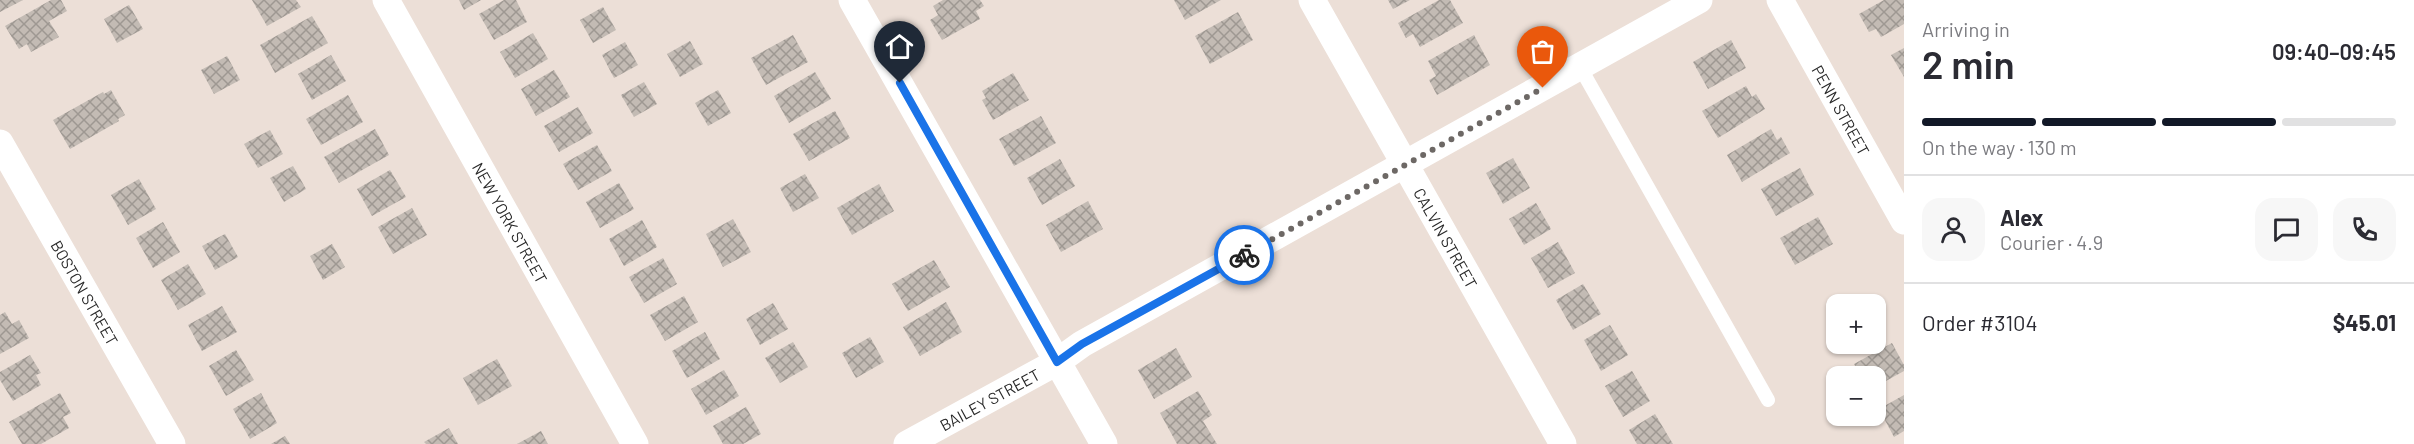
<!DOCTYPE html>
<meta charset="utf-8">
<style>
:root{--surface:#fff;--page:#f7f7f7;--text:#2b2b33;--muted:#7c7c81;--line:#e1e1e2;--accent:#111827}
body{margin:0;font-family:Barlow,sans-serif;background:var(--page);color:var(--text);height:100vh;display:flex;flex-direction:column;font-size:22px;white-space:nowrap}
*{box-sizing:border-box;margin:0}
p{font-size:20px;color:var(--muted)}
.icon{flex:none;width:33px;height:33px;fill:none;stroke:currentColor;stroke-width:2;stroke-linecap:round;stroke-linejoin:round}
.map{position:relative;flex:1;overflow:hidden}
.sheet{display:flex;flex-direction:column;background:var(--surface);width:510px}
.sheet>*{flex:none}
.buttons{position:absolute;left:1826px;top:294px;display:grid;gap:12px}
.buttons a{display:grid;place-items:center;width:60px;height:60px;border-radius:12px;background:var(--surface);box-shadow:0 2px 4px #0004;font-size:30px}
.pin{position:absolute;display:grid;place-items:center;width:51px;height:51px;color:#fff;margin:-62px -26px;border-radius:50% 50% 50% 0;rotate:-45deg;box-shadow:0 0 6px #0007}
.pin .icon{rotate:45deg}
.courier{position:absolute;display:grid;place-items:center;width:60px;height:60px;margin:-30px;border:4px solid #1a73e8;border-radius:50%;background:#fff;color:#222;box-shadow:0 2px 8px #0007}
.summary em{font-style:normal;font-weight:600}
.summary div{display:flex;flex-direction:column-reverse}
.summary{display:flex;align-items:center;justify-content:space-between;height:102px;padding:0 18px}
h1{font-size:39px;font-weight:600;line-height:45px}
.bar{display:grid;grid-template-columns:repeat(4,1fr);gap:9px 6px;align-content:center;height:72px;padding:0 18px}
.bar i{height:8px;border-radius:4px;background:var(--line)}
.bar .on{background:var(--accent)}
.bar p{grid-column:span 4}
.line{display:flex;align-items:center;gap:15px;padding:0 18px;border-top:2px solid var(--line)}
.line div{flex:1}
.round{display:grid;place-items:center;flex:none;width:63px;height:63px;border-radius:18px;background:var(--page)}
main{display:flex;flex:1;min-height:0}
.map>svg:first-child{display:block}
.building{fill:url(#building-cross-hatch)}
.lines{fill:none;stroke-linecap:round;stroke-linejoin:round}
.service{stroke:#fff;stroke-width:14}
.minor{stroke:#fff;stroke-width:27}
.done{stroke:#6d6865;stroke-width:6;stroke-dasharray:0 10.8}
.route{stroke:#1a73e8;stroke-width:8}
.labels{text-anchor:middle;dominant-baseline:central;stroke-width:6;stroke-linejoin:round;paint-order:stroke}
.street-label{font-size:16px;fill:#282828;stroke:#fff}
</style>
<main>
<div class="map">
<svg width="1904" height="444" viewBox="0 0 1904 444">
<defs>
<pattern id="building-cross-hatch" width="8" height="8" patternUnits="userSpaceOnUse" patternTransform="scale(1.5)"><rect width="8" height="8" fill="#c3bbb4"/><path d="M0 0l8 8M0 8l8-8" fill="none" stroke="#9e9892"/></pattern>
</defs>
<rect width="100%" height="100%" fill="#ecdfd7"/>
<g class="building">
<path d="M0 0H23L0 12Z"/>
<path d="M51 0H61L67 11 49 21 59 37 31 52 27 44 19 49 5 26Z"/>
<path d="M252 0H296L301 7 267 26Z"/>
<path d="M459 0H481L464 10Z"/>
<path d="M504 0H516L527 22 494 40 479 14Z"/>
<path d="M943 0H980L984 6 976 11 980 19 942 40 930 20 938 15 933 6Z"/>
<path d="M1174 0H1221L1185 20Z"/>
<path d="M1388 0H1410L1393 9Z"/>
<path d="M1439 0H1450L1463 23 1420 47 1413 34 1406 38 1398 23Z"/>
<path d="M1884 0H1904V24L1881 37 1876 29 1869 32 1859 14Z"/>
<path d="M129 5 143 29 117 43 104 19Z"/>
<path d="M603 7 616 30 593 43 580 20Z"/>
<path d="M1238 12 1253 40 1210 64 1195 36Z"/>
<path d="M312 16 328 43 275 73 260 45Z"/>
<path d="M533 33 548 59 515 78 500 52Z"/>
<path d="M793 35 808 62 766 85 751 58Z"/>
<path d="M1474 35 1490 65 1437 95 1429 80 1436 76 1428 61Z"/>
<path d="M1731 40 1746 68 1708 89 1693 62Z"/>
<path d="M690 41 703 64 680 77 667 54Z"/>
<path d="M625 42 638 65 614 78 602 55Z"/>
<path d="M1904 48V77L1891 55Z"/>
<path d="M331 55 346 81 312 100 298 74Z"/>
<path d="M227 56 240 80 214 94 201 70Z"/>
<path d="M554 70 570 97 536 116 521 89Z"/>
<path d="M815 72 831 99 789 123 774 96Z"/>
<path d="M1013 73 1029 100 993 120 982 100 986 98 982 91Z"/>
<path d="M644 82 657 104 634 117 621 95Z"/>
<path d="M1746 86 1752 97 1756 94 1765 109 1718 138 1702 111Z"/>
<path d="M111 90 125 115 118 119 119 121 70 149 53 120 103 92 104 94Z"/>
<path d="M718 90 731 113 708 126 695 103Z"/>
<path d="M348 95 363 122 321 145 306 119Z"/>
<path d="M578 107 593 133 559 152 544 126Z"/>
<path d="M835 111 850 138 809 161 793 134Z"/>
<path d="M1041 116 1056 143 1014 166 999 139Z"/>
<path d="M375 129 389 155 339 183 324 157Z"/>
<path d="M1771 129 1777 140 1781 137 1790 153 1742 182 1727 155Z"/>
<path d="M270 130 283 154 258 168 244 144Z"/>
<path d="M597 145 612 171 578 190 563 164Z"/>
<path d="M1513 158 1530 188 1503 204 1486 173Z"/>
<path d="M1060 159 1075 186 1042 205 1027 178Z"/>
<path d="M293 166 306 189 284 202 270 178Z"/>
<path d="M1800 168 1814 195 1776 216 1761 189Z"/>
<path d="M390 170 406 197 372 216 357 189Z"/>
<path d="M805 174 819 198 793 212 780 188Z"/>
<path d="M139 179 156 209 128 225 111 195Z"/>
<path d="M619 183 634 209 600 228 586 202Z"/>
<path d="M879 184 894 211 852 235 837 208Z"/>
<path d="M1088 201 1103 229 1061 252 1046 225Z"/>
<path d="M1536 203 1551 229 1524 245 1509 219Z"/>
<path d="M412 208 427 235 393 254 378 227Z"/>
<path d="M1818 217 1833 244 1795 265 1780 238Z"/>
<path d="M733 219 751 252 723 267 706 234Z"/>
<path d="M642 220 657 247 624 266 609 239Z"/>
<path d="M163 222 180 252 153 268 136 238Z"/>
<path d="M225 234 238 257 215 270 202 246Z"/>
<path d="M1558 242 1575 273 1548 288 1531 258Z"/>
<path d="M332 244 345 267 323 280 310 256Z"/>
<path d="M663 258 677 284 644 303 629 277Z"/>
<path d="M934 260 950 287 908 311 892 284Z"/>
<path d="M188 264 206 294 178 310 161 280Z"/>
<path d="M1583 284 1601 314 1573 330 1556 300Z"/>
<path d="M684 296 698 322 665 341 650 315Z"/>
<path d="M946 302 962 332 920 356 903 327Z"/>
<path d="M773 303 788 329 760 345 746 319Z"/>
<path d="M222 306 237 332 202 351 188 325Z"/>
<path d="M5 312 12 324 19 320 29 338 0 354V315Z"/>
<path d="M1610 325 1628 355 1601 371 1584 340Z"/>
<path d="M705 332 720 359 687 378 672 351Z"/>
<path d="M870 337 884 362 856 378 842 353Z"/>
<path d="M793 342 808 367 780 383 765 358Z"/>
<path d="M1892 343 1904 365V371L1875 387V376H1861L1854 364Z"/>
<path d="M1176 348 1192 377 1154 399 1138 370Z"/>
<path d="M236 350 254 380 226 396 209 366Z"/>
<path d="M30 355 41 373 36 375 41 385 13 401 0 380V372Z"/>
<path d="M497 359 512 386 478 405 463 378Z"/>
<path d="M724 370 739 396 706 415 691 389Z"/>
<path d="M1632 371 1650 401 1623 417 1605 386Z"/>
<path d="M1198 391 1212 415 1203 421 1217 444H1177L1160 413Z"/>
<path d="M60 393 71 413 63 417 69 428 41 444H22L9 422Z"/>
<path d="M261 393 277 423 250 439 233 409Z"/>
<path d="M1904 395V431L1894 437 1879 409Z"/>
<path d="M746 407 761 434 743 444H723L713 426Z"/>
<path d="M1655 414 1673 444H1637L1629 430Z"/>
<path d="M449 428 458 444H426L424 442Z"/>
<path d="M541 431 548 444H517Z"/>
<path d="M285 436 290 444H271Z"/>
</g>
<g class="lines">
<path class="service" d="M1580 67 1768 400"/>
<g class="minor">
<path id="s1" d="M386 0 635 444"/>
<path d="M852 0 1104 444"/>
<path id="s2" d="M1312 0 1563 444"/>
<path id="s3" d="M1780 0 1904 221"/>
<path id="s4" d="M0 143 172 444"/>
<path id="s5" d="M907 444 1057 362 1082 344 1699 0"/>
</g>
</g>
<g class="lines">
<path class="done" d="M1244 255 1543 88"/>
<path class="route" d="M900 83 1057 362 1082 344 1244 255"/>
</g>
<g class="labels">
<g class="street-label">
<text stroke="none"><textPath href="#s3" startOffset="126">PENN STREET</textPath></text>
<text stroke="none"><textPath href="#s1" startOffset="255">NEW YORK STREET</textPath></text>
<text stroke="none"><textPath href="#s2" startOffset="273">CALVIN STREET</textPath></text>
<text stroke="none"><textPath href="#s4" startOffset="172">BOSTON STREET</textPath></text>
<text stroke="none"><textPath href="#s5" startOffset="94">BAILEY STREET</textPath></text>
</g>
</g>
</svg>
<div class="buttons">
<a>+</a>
<a>−</a>
</div>
<div class="pin" style="left:1543px;top:88px;background:#ea580c"><svg class="icon" aria-label="bag" viewBox="0 0 24 24"><path d="M5 8h14l-1 12H6zM9 8a3 3 0 0 1 6 0"/></svg></div>
<div class="pin" style="left:900px;top:83px;background:#1f2937"><svg class="icon" aria-label="home" viewBox="0 0 24 24"><path d="M3 11l9-7 9 7M6 9v11h12V9"/></svg></div>
<div class="courier" style="left:1244px;top:255px"><svg class="icon" aria-label="bike" viewBox="0 0 24 24"><circle cx="6" cy="16" r="4"/><circle cx="18" cy="16" r="4"/><path d="M6 16l4-8h5l3 8M10 8l3 8H6M13 5h3"/></svg></div>
</div>
<section class="sheet">
<div class="summary"><div><h1>2 min</h1><p>Arriving in</p></div><em>09:40–09:45</em></div>
<div class="bar"><i class="on"></i><i class="on"></i><i class="on"></i><i></i><p>On the way · 130 m</p></div>
<div class="line" style="height:108px"><a class="round"><svg class="icon" aria-label="person" viewBox="0 0 24 24"><circle cx="12" cy="8" r="4"/><path d="M4 21q1-7 8-7t8 7"/></svg></a><div><b>Alex</b><p>Courier · 4.9</p></div><a class="round"><svg class="icon" aria-label="chat" viewBox="0 0 24 24"><path d="M4 5h16v11H9l-5 4z"/></svg></a><a class="round"><svg class="icon" aria-label="phone" viewBox="0 0 24 24"><path d="M5 4h4l2 5-3 2q2 4 5 5l2-3 5 2v4C11 20 4 13 5 4z"/></svg></a></div>
<div class="line" style="height:78px"><div>Order #3104</div><b>$45.01</b></div>
</section>
</main>
